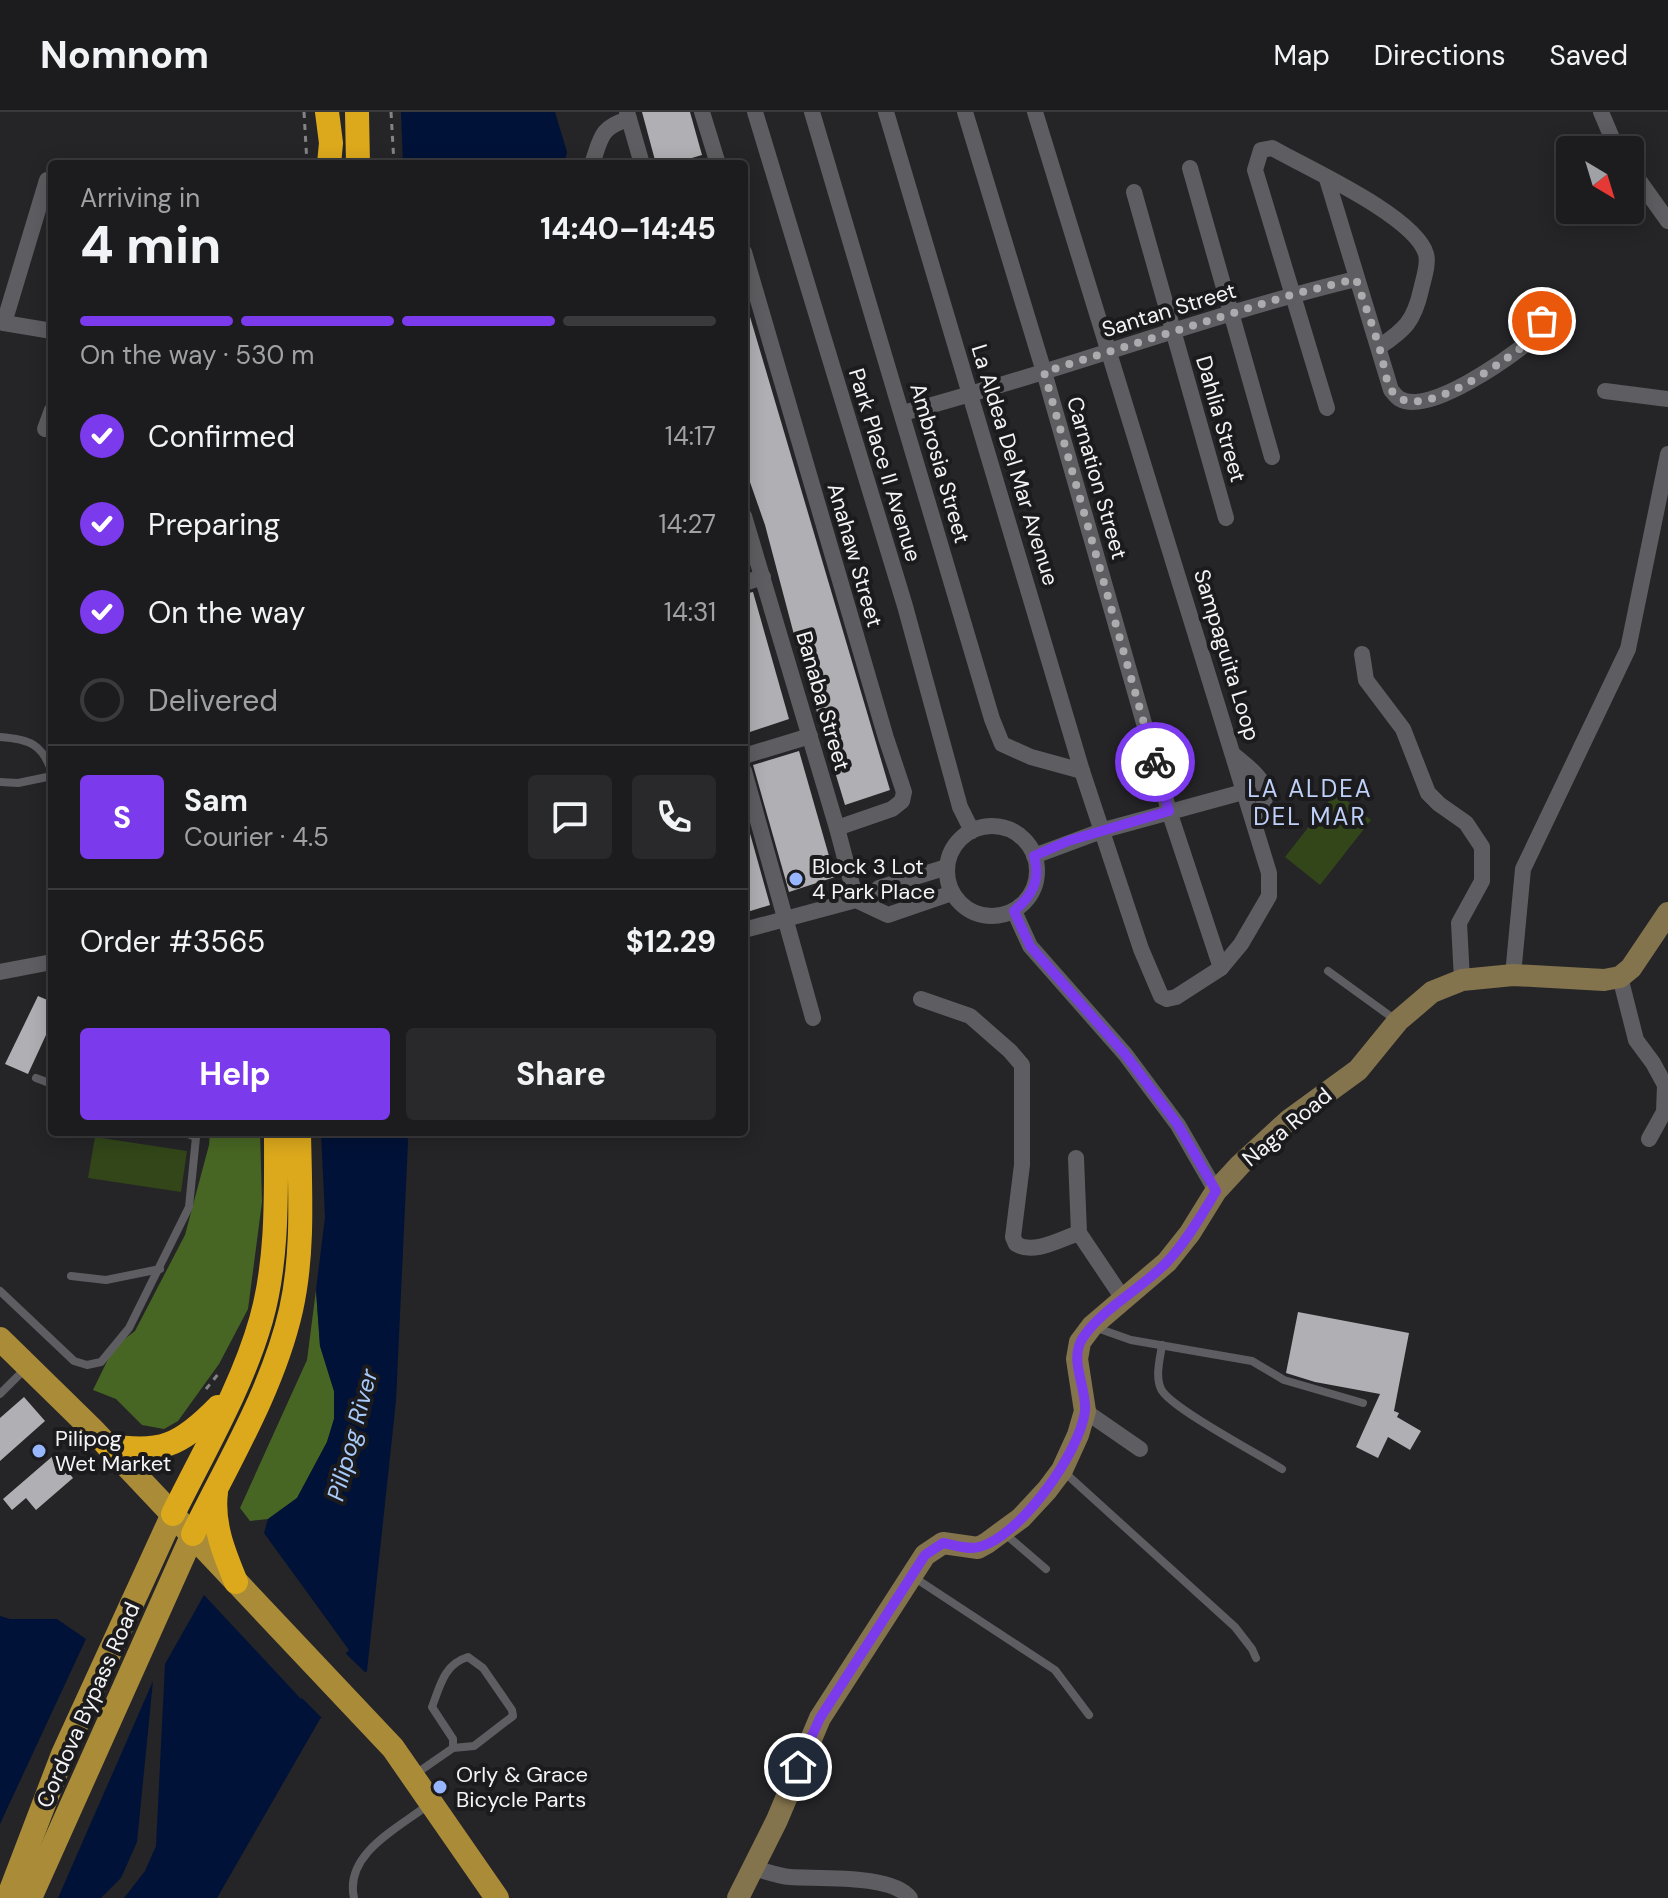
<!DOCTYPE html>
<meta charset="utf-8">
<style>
:root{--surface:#1c1b1d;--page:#29282a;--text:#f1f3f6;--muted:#a0a1a4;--line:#3a393b;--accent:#7c3aed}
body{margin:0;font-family:"DM Sans",sans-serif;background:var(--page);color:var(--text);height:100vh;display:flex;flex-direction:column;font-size:30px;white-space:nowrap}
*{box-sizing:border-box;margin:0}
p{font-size:26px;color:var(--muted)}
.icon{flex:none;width:44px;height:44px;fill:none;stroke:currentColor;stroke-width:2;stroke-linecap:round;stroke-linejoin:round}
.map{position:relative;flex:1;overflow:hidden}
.panel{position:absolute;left:48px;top:48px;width:700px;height:976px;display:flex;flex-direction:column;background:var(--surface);border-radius:8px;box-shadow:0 4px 20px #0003,0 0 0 2px var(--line)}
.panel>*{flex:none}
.needle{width:52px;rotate:142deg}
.fabs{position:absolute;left:1556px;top:24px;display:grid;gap:16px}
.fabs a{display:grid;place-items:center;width:88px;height:88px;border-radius:8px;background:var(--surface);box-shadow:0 4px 20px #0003,0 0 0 2px var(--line);font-size:40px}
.pin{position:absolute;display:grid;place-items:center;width:68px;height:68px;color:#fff;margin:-34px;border:4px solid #fff;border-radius:50%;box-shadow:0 2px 8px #0007}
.courier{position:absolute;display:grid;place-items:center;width:80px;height:80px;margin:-40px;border:6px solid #7c3aed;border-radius:50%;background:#fff;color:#222;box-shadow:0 2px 10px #0007}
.headline em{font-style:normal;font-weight:700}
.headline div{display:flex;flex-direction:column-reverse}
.headline{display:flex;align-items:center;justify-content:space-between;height:136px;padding:0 32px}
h1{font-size:52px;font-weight:700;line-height:60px}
.bar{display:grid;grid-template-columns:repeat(4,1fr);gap:12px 8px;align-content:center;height:96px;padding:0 32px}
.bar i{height:10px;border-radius:6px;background:var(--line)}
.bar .on{background:var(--accent)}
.bar p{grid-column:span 4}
.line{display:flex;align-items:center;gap:20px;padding:0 32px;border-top:2px solid var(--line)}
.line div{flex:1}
.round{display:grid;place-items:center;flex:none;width:84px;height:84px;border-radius:8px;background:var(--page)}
ol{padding:0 32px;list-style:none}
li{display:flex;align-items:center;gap:24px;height:88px}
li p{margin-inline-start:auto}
li .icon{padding:8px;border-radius:50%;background:var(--accent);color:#fff;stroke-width:4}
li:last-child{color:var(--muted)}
li i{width:44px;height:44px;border:4px solid var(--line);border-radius:50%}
.action{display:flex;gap:16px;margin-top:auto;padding:16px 32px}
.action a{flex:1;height:92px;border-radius:8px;background:var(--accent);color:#fff;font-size:32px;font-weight:700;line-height:92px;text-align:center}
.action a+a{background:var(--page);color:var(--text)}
header{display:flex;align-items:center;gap:48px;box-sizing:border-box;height:112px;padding:0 40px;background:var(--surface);border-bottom:2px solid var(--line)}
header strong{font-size:38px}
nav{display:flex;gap:44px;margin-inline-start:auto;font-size:28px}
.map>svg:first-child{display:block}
.green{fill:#324619}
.forest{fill:#486623}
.water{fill:#001238}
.pier{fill:#252427}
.building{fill:#b0afb3}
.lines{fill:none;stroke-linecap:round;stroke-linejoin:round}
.path{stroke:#838385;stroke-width:3;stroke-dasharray:6 6;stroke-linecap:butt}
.lane{stroke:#5e5e62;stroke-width:8}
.street{stroke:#5e5e62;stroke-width:16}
.secondary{stroke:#84744d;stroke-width:22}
.primary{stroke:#aa8b38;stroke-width:24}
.highway{stroke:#dda91c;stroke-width:24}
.done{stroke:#acabae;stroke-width:8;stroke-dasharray:0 14.4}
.route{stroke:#7c3aed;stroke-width:10}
.poi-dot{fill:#97b6fd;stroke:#1b1b1e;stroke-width:3}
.labels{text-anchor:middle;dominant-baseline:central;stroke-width:8;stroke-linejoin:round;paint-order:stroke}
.street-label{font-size:22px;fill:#f4f4f6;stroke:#1b1b1e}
.poi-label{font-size:22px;fill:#f4f4f6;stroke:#1b1b1e;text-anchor:start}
.neighbourhood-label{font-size:24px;letter-spacing:2px;fill:#bfd1f9;stroke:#1b1b1e}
.water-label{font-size:24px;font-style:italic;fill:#a7cafb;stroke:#1b1b1e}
</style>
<header>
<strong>Nomnom</strong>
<nav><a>Map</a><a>Directions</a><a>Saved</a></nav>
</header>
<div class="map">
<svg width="1668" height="1786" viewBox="0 0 1668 1786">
<rect width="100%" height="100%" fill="#252427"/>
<g class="green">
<path d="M1336 680 1371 708 1320 773 1285 745Z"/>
<path d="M95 1025 187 1039 181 1080 88 1066Z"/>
</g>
<g class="forest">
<path d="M210 1020H260L262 1090 248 1197 219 1252 178 1309 164 1317 142 1313 116 1287 93 1278 114 1235 135 1219 185 1123 209 1033Z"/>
<path d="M316 1178 320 1234 334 1279V1307L327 1330 297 1386 268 1407 250 1409 240 1396 307 1248Z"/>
</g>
<g class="water">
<path d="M401 0H555L567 40 564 52H403Z"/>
<path d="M321 1020H407L408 1030 396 1289 367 1559 320 1607 217 1786H124L145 1759 156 1734 165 1552 204 1483 301 1587 349 1538 264 1421 268 1407 297 1386 327 1330 334 1307V1279L320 1234 316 1178 325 1105Z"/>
<path d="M0 1504 10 1507H57L86 1527 0 1712Z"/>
<path d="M153 1569 137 1730 121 1766 101 1786H58Z"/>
</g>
<path class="pier" d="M344 1540 367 1562 323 1607 301 1585Z"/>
<g class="building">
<path d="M642 0H690L702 43 671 52H656Z"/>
<path d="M748 198 890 678 845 693 797 534 765 413 744 353V199Z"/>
<path d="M753 480 789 607 744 622V482Z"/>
<path d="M799 639 835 765 789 780 753 653Z"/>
<path d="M744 700 770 793 744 801Z"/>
<path d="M38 884 52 890V910L28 962 5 952Z"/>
<path d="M1298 1200 1409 1221 1394 1299 1399 1301 1397 1305 1421 1319 1410 1338 1388 1325 1378 1346 1356 1335 1380 1282 1315 1270 1286 1261Z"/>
<path d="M24 1285 45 1309 0 1349V1306Z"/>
<path d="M54 1343 73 1366 36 1398 26 1386 12 1398 3 1387Z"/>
</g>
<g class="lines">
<g class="path">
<path d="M304 0 307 52"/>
<path d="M391 0 394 52"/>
<path d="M206 1277 219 1261"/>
</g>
<g class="lane">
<path d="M0 625C29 627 43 632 52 661"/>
<path d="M0 670 18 671 52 664"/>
<path d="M1328 859 1397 909"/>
<path d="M36 966 52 972"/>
<path d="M182 1020 196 1025 197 1021"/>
<path d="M71 1164 106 1168 160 1157"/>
<path d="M0 1179 74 1249 87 1253 101 1250 129 1216 189 1095 196 1025"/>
<path d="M1097 1216 1131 1228 1252 1249 1284 1268 1363 1291"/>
<path d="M1162 1233C1160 1247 1155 1264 1161 1277 1169 1295 1260 1343 1282 1357"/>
<path d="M0 1282 25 1257"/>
<path d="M1063 1359 1235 1515 1252 1537 1256 1546"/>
<path d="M1004 1421 1046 1457"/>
<path d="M912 1464 1055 1558 1089 1603"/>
<path d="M414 1663 453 1636V1627L432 1595C440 1574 444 1552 468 1545L483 1556 512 1598 513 1604 474 1634 453 1636"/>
<path d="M354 1786C344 1742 398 1716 428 1693"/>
</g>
<g class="street">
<path d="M627 0 642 52"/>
<path d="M702 0 718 52"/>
<path d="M755 0 905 494 960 695 972 719"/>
<path d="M812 0 992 607 1002 632 1031 645 1082 659"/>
<path d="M886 0 1082 659 1141 837 1161 884 1167 887 1176 885 1221 856 1241 832 1269 784V761L1035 0"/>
<path d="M965 0 1044 260 1169 699 1221 856"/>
<path d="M1601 0 1617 38"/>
<path d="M592 52C601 26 600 15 629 7"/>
<path d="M1190 56 1272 345"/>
<path d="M1630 56 1668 109"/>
<path d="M1327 67 1391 278C1394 281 1396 285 1400 287 1429 304 1510 245 1532 227"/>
<path d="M1134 80 1226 406"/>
<path d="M744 140 886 626 904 680 902 689 892 697 837 716"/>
<circle cx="1541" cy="220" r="11"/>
<path d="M0 210 4 211 47 68"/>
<path d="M4 211 52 219"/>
<path d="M1605 279 1668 287"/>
<path d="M1327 296 1255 58 1261 38 1272 36C1307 56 1415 104 1426 142 1429 152 1423 168 1421 178 1414 209 1405 218 1379 235"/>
<path d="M903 301C1055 261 1203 204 1356 167"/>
<path d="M45 317 52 298"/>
<path d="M744 404 837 716 856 788"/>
<path d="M744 471 763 465"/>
<path d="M1362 542 1366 568 1403 617 1428 681 1439 692 1466 711 1482 735V769L1459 811 1462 868"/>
<path d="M744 644 810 624"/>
<path d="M1235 644C1266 669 1273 676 1256 713"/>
<path d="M744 659 813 906"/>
<circle cx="992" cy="759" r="45"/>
<path d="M1034 744 1104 718 1243 680"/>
<path d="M868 793 879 776 947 755"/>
<path d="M1014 799 1030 834 1125 942 1178 1013 1216 1079"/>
<path d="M744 818 856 788 888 803 952 781"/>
<path d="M0 860 52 850"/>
<path d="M1513 863 1523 757 1628 537 1668 342"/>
<path d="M1620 865 1636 928 1653 951 1665 973 1664 1000 1649 1027"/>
<path d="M921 887 970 904 1010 939 1022 953V1053L1013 1125 1016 1132C1034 1143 1060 1127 1079 1121"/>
<path d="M1076 1046 1079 1121 1124 1188"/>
<path d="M1085 1299 1140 1337"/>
<path d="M753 1756C765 1759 778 1764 790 1765 819 1767 892 1762 910 1786"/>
</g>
<path class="secondary" d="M738 1786 777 1708 820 1606 925 1443 943 1431 978 1436 987 1431 1021 1406 1047 1378 1062 1358 1078 1323 1085 1299 1077 1247 1080 1230 1092 1214 1167 1150 1190 1121 1216 1079 1240 1053 1288 1009 1358 958 1398 909 1432 880 1462 868 1513 863 1604 868 1620 865 1631 856 1668 801"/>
<g class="primary">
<path d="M0 1227 92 1317 393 1636 497 1786"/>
<path d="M8 1786 63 1642 173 1402"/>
<path d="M30 1786 193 1422"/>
</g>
<g class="highway">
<path d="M327 0 331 31 329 52"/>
<path d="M357 0 358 52"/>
<path d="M107 1333C160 1343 181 1333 218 1295"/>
<path d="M216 1380C212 1412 224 1441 236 1470"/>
<path d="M173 1402C204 1339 242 1275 261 1208 278 1148 276 1082 276 1020"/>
<path d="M193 1422C228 1351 273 1277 291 1198 304 1140 300 1079 299 1020"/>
</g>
</g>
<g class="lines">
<path class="done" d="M1155 650 1044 260 1294 182 1356 167C1364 191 1373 214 1380 238 1384 250 1385 269 1392 279 1416 316 1510 245 1532 227L1530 220 1533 213 1542 209"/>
<path class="route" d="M798 1655 820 1606 925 1443 943 1431C953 1433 969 1438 979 1435 1020 1425 1080 1340 1085 1299 1087 1276 1069 1249 1082 1227 1101 1197 1143 1176 1168 1149 1187 1128 1202 1103 1216 1079L1178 1013 1125 942 1030 834 1014 799C1032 784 1041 768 1034 744L1068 729 1169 699 1155 650"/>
</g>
<g class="poi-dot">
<circle cx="796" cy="767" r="8"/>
<circle cx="39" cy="1339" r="8"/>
<circle cx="440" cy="1675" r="8"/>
</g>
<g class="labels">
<g class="street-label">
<text transform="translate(1169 198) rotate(-17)">Santan Street</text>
<text transform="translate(1221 307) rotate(74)">Dahlia Street</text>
<text transform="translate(940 351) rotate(74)">Ambrosia Street</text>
<text transform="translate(885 353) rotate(73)">Park Place II Avenue</text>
<text transform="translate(1015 353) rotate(73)">La Aldea Del Mar Avenue</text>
<text transform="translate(1097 366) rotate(74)">Carnation Street</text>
<text transform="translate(855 443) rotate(74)">Anahaw Street</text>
<text transform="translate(1227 543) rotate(73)">Sampaguita Loop</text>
<text transform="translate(823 589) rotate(74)">Banaba Street</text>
<text transform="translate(1287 1015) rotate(-40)">Naga Road</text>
<text transform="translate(88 1593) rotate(-66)">Cordova Bypass Road</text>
</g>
<g class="poi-label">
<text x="812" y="754">Block 3 Lot<tspan x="812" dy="25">4 Park Place</tspan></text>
<text x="55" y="1326">Pilipog<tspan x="55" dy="25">Wet Market</tspan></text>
<text x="456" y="1662">Orly &amp; Grace<tspan x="456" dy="25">Bicycle Parts</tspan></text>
</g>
<g class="neighbourhood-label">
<text x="1310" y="676">LA ALDEA<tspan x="1310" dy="28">DEL MAR</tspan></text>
</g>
<g class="water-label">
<text transform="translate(352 1323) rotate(-75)">Pilipog River</text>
</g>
</g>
</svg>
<div class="fabs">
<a><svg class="needle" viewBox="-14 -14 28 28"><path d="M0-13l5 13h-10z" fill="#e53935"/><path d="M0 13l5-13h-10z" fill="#a0a1a4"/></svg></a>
</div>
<div class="pin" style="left:1542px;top:209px;background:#ea580c"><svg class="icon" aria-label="bag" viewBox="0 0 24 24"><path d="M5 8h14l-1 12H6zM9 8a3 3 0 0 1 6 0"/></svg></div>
<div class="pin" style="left:798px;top:1655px;background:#1f2937"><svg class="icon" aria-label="home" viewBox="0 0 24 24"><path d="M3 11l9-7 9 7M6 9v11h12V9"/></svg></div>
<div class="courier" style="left:1155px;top:650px"><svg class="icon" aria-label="bike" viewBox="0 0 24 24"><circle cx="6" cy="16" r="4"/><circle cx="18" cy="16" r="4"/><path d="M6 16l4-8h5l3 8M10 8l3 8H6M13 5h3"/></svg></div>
<section class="panel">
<div class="headline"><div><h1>4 min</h1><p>Arriving in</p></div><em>14:40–14:45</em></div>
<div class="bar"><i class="on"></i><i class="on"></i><i class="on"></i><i></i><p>On the way · 530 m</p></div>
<ol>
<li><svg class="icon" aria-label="check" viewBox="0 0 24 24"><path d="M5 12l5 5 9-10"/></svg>Confirmed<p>14:17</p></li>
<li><svg class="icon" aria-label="check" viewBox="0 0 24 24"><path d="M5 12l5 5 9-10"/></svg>Preparing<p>14:27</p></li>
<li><svg class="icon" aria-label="check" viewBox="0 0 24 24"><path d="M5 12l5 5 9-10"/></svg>On the way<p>14:31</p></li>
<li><i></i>Delivered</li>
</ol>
<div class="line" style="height:144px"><b class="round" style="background:var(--accent);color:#fff">S</b><div><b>Sam</b><p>Courier · 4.5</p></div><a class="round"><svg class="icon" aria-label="chat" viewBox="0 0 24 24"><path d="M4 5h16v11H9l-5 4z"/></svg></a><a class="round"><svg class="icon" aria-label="phone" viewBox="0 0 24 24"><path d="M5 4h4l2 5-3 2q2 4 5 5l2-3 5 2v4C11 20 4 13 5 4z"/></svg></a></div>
<div class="line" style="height:104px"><div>Order #3565</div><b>$12.29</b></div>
<div class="action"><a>Help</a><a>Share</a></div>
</section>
</div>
